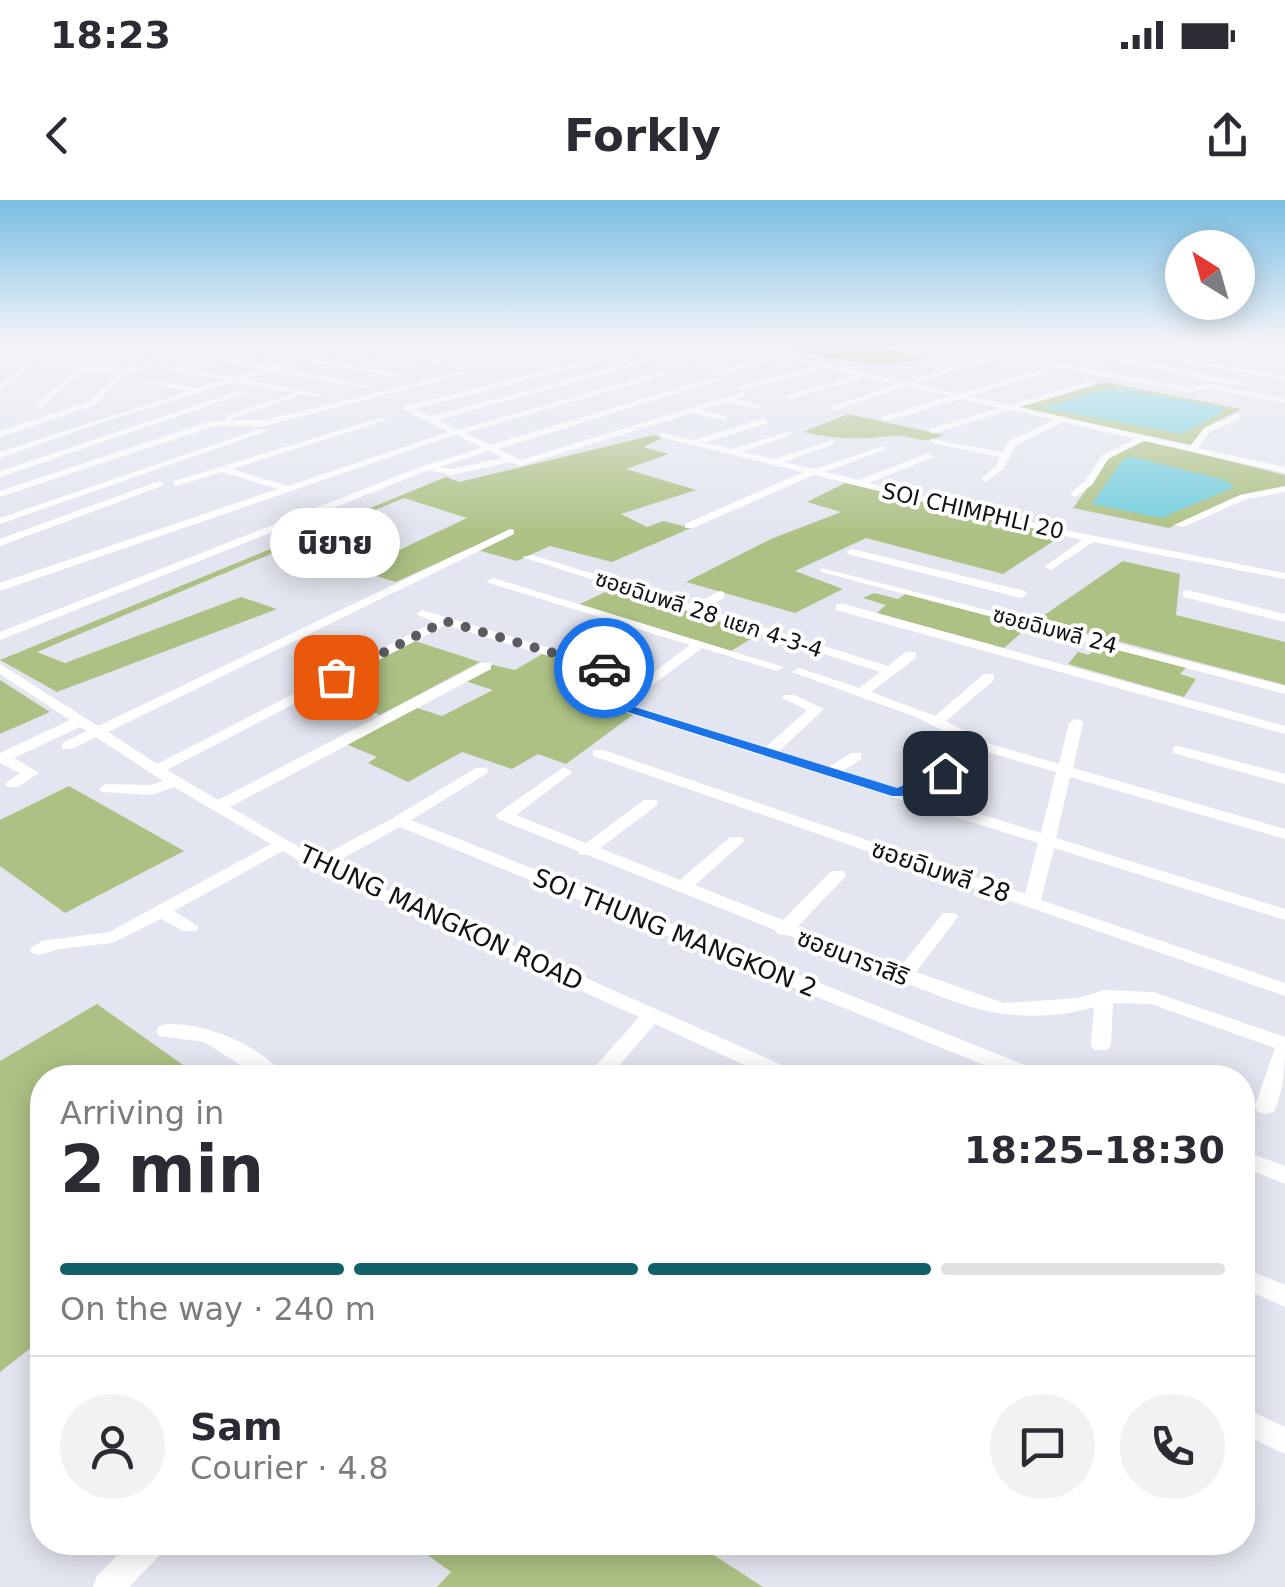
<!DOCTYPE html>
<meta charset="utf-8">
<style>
:root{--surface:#fff;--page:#f2f2f3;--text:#2b2b33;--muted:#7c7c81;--line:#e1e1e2;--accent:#12606a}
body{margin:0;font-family:"DejaVu Sans","Noto Sans Thai",sans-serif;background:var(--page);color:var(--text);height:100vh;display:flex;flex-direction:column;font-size:38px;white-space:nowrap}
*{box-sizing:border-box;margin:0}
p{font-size:32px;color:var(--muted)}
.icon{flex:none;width:55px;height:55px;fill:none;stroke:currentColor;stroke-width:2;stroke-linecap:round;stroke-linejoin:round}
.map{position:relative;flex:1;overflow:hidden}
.side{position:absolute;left:30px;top:865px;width:1225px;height:490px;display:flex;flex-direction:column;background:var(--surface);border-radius:40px;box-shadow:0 5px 25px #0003}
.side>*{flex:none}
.needle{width:65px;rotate:323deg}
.controls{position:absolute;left:1165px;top:30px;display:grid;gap:20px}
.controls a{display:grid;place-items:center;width:90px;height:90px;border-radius:50%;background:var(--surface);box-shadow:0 5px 25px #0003;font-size:50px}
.pin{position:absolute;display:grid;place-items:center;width:85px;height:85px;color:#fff;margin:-42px;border-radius:20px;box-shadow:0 5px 15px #0006}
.courier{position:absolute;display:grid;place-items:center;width:100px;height:100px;margin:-50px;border:8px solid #1a73e8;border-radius:50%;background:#fff;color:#222;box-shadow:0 2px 12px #0007}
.bubble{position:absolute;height:70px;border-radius:35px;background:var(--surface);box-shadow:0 5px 25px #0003;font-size:32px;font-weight:800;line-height:70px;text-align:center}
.head em{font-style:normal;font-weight:800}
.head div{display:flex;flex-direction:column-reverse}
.head{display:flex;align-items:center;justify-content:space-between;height:170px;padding:0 30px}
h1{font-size:65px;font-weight:800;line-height:75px}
.bar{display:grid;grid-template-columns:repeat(4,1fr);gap:15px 10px;align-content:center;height:120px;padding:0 30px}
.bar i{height:12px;border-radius:8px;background:var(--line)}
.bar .selected{background:var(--accent)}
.bar p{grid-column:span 4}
.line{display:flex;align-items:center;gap:25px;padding:0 30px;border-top:2px solid var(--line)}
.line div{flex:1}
.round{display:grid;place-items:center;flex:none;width:105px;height:105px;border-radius:52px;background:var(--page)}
.status{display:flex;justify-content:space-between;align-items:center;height:70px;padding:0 50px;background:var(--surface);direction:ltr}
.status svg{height:28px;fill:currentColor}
header{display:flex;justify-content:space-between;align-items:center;height:130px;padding:0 30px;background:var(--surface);font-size:45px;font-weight:800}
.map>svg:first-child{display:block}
.green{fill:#adc184}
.water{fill:#74cedd}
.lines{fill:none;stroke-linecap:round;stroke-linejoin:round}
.minor{fill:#fff;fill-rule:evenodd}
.major{fill:#fff;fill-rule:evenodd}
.route{fill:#1a73e8}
.done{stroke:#5b5c62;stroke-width:10;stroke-dasharray:0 18}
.labels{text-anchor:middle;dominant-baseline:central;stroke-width:8;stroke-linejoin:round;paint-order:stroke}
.far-street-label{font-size:22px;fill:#121216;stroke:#fff}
.street-label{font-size:25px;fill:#121216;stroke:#fff}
</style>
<div class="status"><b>18:23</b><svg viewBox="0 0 49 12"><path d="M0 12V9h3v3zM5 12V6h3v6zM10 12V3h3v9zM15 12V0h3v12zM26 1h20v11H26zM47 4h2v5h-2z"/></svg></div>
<header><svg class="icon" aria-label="back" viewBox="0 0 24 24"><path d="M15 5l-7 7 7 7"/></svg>Forkly<svg class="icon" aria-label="share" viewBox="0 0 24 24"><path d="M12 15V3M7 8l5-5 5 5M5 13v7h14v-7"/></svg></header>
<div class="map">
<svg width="1285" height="1387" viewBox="0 0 1285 1387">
<rect width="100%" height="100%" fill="#e3e6f0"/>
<g class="green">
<path d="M761 141H900L909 143 888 148 923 159C867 169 816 157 761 141Z"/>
<path d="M1104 182 1242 209 1204 228 1192 245 1014 207Z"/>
<path d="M848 214 944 235C918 247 913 233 890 236 860 240 833 239 803 232Z"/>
<path d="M654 235 663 238 643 247 668 254 626 269 696 290 621 314 647 327 663 321 691 328 612 362 550 346 517 361 470 348 396 382 357 370 467 318 404 298 37 452 65 463 241 397 277 409 57 492 0 460 446 277 459 282Z"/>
<path d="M1145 240 1285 275V289L1229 300 1169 328 1073 308 1110 257Z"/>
<path d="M845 283 1063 335 1003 374 866 338 795 371 843 389 795 413 686 382 771 339 841 312 807 302Z"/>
<path d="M1123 361 1180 374 1176 415 1285 442V485L1037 420Z"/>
<path d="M614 388 759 434 731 451 580 404Z"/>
<path d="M874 393 898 399 907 393 1029 426 1004 448 877 413 886 405 863 398Z"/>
<path d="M415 441 480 462 380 515 321 490Z"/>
<path d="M1101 446 1187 467 1180 474 1196 479 1184 497 1068 464 1078 452 1088 455Z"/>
<path d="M544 453 624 477 597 496 634 514 566 564 538 554 512 569 462 552 408 582 368 563 377 557 343 543 414 507 442 516 493 490 465 481 493 465 515 470Z"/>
<path d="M0 480 50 512 0 534Z"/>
<path d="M69 586 184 651 65 713 0 666V620Z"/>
<path d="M97 804 200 877 42 878V1139L0 1172V861Z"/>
<path d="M411 1343H695L763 1387H437L451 1372Z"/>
</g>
<g class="water">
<path d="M1124 189 1220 207 1223 212 1181 234 1044 208 1099 190Z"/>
<path d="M1132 257 1222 279 1235 287 1161 318 1092 304 1123 259Z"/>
</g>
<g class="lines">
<g class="minor">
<path d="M54 141H62L0 191V185Z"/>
<path d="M110 141H118L87 169 124 167 151 141H158L133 167 152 169 128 172 95 205 0 237V231L89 201 119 172 81 173 41 208 34 206Z"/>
<path d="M195 141H213L302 157 354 141H517L458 147 363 143 312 159 401 174 404 178 303 161 280 168 370 186 366 188 271 171 244 179 323 195 319 197 303 194 228 220H264L472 169 476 171 264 226H215L0 297V291L211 221 228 220 225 216 294 193 234 182 109 220 0 258V252L189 191 146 183V179L197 188 224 180 159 168 156 164 234 177 261 169 173 153 170 149 270 166 293 160Z"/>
<path d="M603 141 609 143 546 159 526 154 497 159 493 157 526 150 546 155Z"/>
<path d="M702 142 734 143 905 182 964 163 1000 155 962 148 924 147 962 144 1002 151 1005 154C1083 142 1165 167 1242 181L1245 185C1214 184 1183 174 1152 168 1058 151 1005 151 914 184L959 194 1045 168 1048 172 969 196 1010 205 1092 181 1095 185 1020 207 1190 246 1205 227 1238 214 1241 219 1211 231 1198 248 1285 267V273L1144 241 1108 259 1092 285 1075 297 1070 294 1085 281 1102 255 1135 239 1063 222 1016 245 1003 269 986 282 981 279 996 266 1000 257 931 243V239L1003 252 1009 241 1054 220 1010 210 932 234 929 229 1000 208 960 199 884 222 881 217 950 196 906 186 834 211 831 207 897 184 864 177 788 200 785 196 858 175 821 167V170L741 191 738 187 817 166 782 158 716 176 713 172 774 156C728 146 706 145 660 154L656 152Z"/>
<path d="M1114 146 1285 176V180L1111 150Z"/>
<path d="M366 148 441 160 445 162 441 164 363 152Z"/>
<path d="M636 148 639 152 415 209 431 216 655 156 662 158 438 220 458 230 664 171 671 173 465 233 490 245 715 177 722 179 498 249 521 260 743 192 746 196 735 199 764 207 760 209 725 202 701 210 727 217V221L692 213 520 266 511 262 451 275 429 270 0 440V432L425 265 482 248 457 235 434 242 0 391V383L278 289 222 272 177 286 174 285V281L380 218 387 220 232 269 288 286 449 232 404 210V206ZM489 251 503 258 451 269 439 267Z"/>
<path d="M732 148 735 152 684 164 680 162Z"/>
<path d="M1057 163 1190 188 1210 184 1285 199V203L1210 188 1190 192 1054 167Z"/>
<path d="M239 191 246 193 0 277V271Z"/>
<path d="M765 218 768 223 705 243 732 249 791 231V235L742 252 774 259 834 240V244L784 262 814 269 884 246V250L825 272 859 280 928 253 933 256 931 258 869 283 1054 328 1285 373V379L1093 342 1051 370 1045 367 1047 365 1082 340 814 275 693 328H685V324L803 272 660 237V233L694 240Z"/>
<path d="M260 229 267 231 0 324V318Z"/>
<path d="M159 281 164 284 162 286 0 346V339Z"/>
<path d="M1285 286V292L1247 299 1183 327 1174 325 1240 295Z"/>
<path d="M510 329 514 330V334L108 532 157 564 434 422 416 414 422 410 647 477 690 445 489 383 487 381 493 378 784 467 777 471 702 448 627 504 766 547 807 510 782 498 784 495H794L824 509 779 551 829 567 851 553H861V559L843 571 896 588 940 570H950L953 573 950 576 912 593 1041 633 1056 572 980 550 916 517 792 472 799 468 859 488 880 472 522 357 532 355 693 405 720 391 724 392V398L704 409 888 466 906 452H916V458L871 492 935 516 984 474H994V480L946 521 990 544 1059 564 1069 523 1076 519 1081 520 1083 523 1073 568 1285 629V639L1070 577 1056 638 1285 709V720L1054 648 1041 700 1285 783V796L593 556V550H603L1025 694 1038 643 612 508V502L639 483 446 425 167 570 218 600 481 463H491V469L230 607 318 658 393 618 476 568H486L489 571 486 574 411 620 1045 873 1048 878H1016L400 627 331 665 800 873 803 878H773L655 824 608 878H585L639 817 312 669 283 651 174 711 199 727 196 731H184L161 719 112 743 59 749 39 755 32 753 30 749 42 741 109 732 271 644 174 587 152 595 102 592 99 589 102 586 107 584 150 585 163 581 96 537 72 549H62V543L87 531 80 527 14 558 39 573 18 587H8L5 584 20 573 0 563V553L70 520 0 474V464L98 526Z"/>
<path d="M852 349 1025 391 1027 394 1021 398 848 354 846 352Z"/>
<path d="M821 368 1285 486V494L821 372Z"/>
<path d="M1187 390 1285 414V422L1183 397V391Z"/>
<path d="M836 404H844L1285 526V534L836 410Z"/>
<path d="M1178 546 1285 574V584L1173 553V547Z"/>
<path d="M564 567 572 572 569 575 516 615 586 643 644 600H656L658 603 656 606 600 648 680 680 730 637H742L744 640 742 643 695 685 783 720 831 671H843L846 675 843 679 798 726 901 766 943 713H955L958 717 916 772 1004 803 1079 798 1104 790 1153 792 1285 837C1285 863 1285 887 1274 912L1266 914 1258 912 1255 906 1275 848 1151 804 1113 803 1111 845 1108 850H1094L1091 845 1094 807C1053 820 1001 818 962 804 939 797 918 786 895 781L893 777 787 735 778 734 775 730 588 655H580L578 651 498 619 496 616 498 613Z"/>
<path d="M166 824C207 823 261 845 286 878H261L204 842 159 836 156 831 159 826Z"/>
<path d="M1242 950 1285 966V984L1242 967Z"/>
<path d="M1242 1067 1285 1085V1107L1242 1088Z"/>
<path d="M1242 1207 1285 1227V1254L1242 1234Z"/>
<path d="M130 1342H166L162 1353 129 1387H93L97 1376Z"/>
</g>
<path class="major" d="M1018 141 1285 145V151L1022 144Z"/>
</g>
<linearGradient id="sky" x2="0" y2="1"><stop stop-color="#79bee4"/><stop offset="0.42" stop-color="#f2f4f8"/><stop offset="1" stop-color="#f2f4f8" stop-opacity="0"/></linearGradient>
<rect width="1285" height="336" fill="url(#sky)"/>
<path class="route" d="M604 465 650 480 624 502 628 505 897 588 940 570 952 573 902 596H892L612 507 614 498 635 481 600 471Z"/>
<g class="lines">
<path class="done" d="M336 477 445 421 604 468"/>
</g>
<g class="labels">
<g class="far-street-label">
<text transform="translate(973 311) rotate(13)">SOI CHIMPHLI 20</text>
<text transform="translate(709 414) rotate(18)">ซอยฉิมพลี 28 แยก 4-3-4</text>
<text transform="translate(1055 430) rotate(15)">ซอยฉิมพลี 24</text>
</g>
<g class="street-label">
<text transform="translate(941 671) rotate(19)">ซอยฉิมพลี 28</text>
<text transform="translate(441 718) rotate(25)">THUNG MANGKON ROAD</text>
<text transform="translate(675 733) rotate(22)">SOI THUNG MANGKON 2</text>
<text transform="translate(853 757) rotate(21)">ซอยนาราสิริ</text>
</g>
</g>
</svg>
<div class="controls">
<a><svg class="needle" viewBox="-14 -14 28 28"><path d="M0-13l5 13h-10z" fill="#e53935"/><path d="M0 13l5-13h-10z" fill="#7c7c81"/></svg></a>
</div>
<div class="pin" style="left:336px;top:477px;background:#ea580c"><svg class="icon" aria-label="bag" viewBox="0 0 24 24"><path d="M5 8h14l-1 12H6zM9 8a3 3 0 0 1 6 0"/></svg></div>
<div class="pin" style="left:945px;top:573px;background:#1f2937"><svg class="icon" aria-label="home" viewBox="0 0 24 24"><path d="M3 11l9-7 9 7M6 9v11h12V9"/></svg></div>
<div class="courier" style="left:604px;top:468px"><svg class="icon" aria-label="car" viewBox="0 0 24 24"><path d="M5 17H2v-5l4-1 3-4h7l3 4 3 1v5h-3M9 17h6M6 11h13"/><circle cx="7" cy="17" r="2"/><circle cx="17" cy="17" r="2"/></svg></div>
<div class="bubble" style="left:270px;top:308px;width:130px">นิยาย</div>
<section class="side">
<div class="head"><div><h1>2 min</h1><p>Arriving in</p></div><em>18:25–18:30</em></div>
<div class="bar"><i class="selected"></i><i class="selected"></i><i class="selected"></i><i></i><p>On the way · 240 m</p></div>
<div class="line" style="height:180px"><a class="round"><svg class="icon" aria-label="person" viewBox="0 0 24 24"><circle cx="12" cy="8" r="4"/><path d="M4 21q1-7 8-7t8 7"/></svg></a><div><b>Sam</b><p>Courier · 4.8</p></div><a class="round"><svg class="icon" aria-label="chat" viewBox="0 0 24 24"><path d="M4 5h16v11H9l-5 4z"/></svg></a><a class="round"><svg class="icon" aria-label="phone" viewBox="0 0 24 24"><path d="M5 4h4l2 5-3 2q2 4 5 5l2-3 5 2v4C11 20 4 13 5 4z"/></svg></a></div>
</section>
</div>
